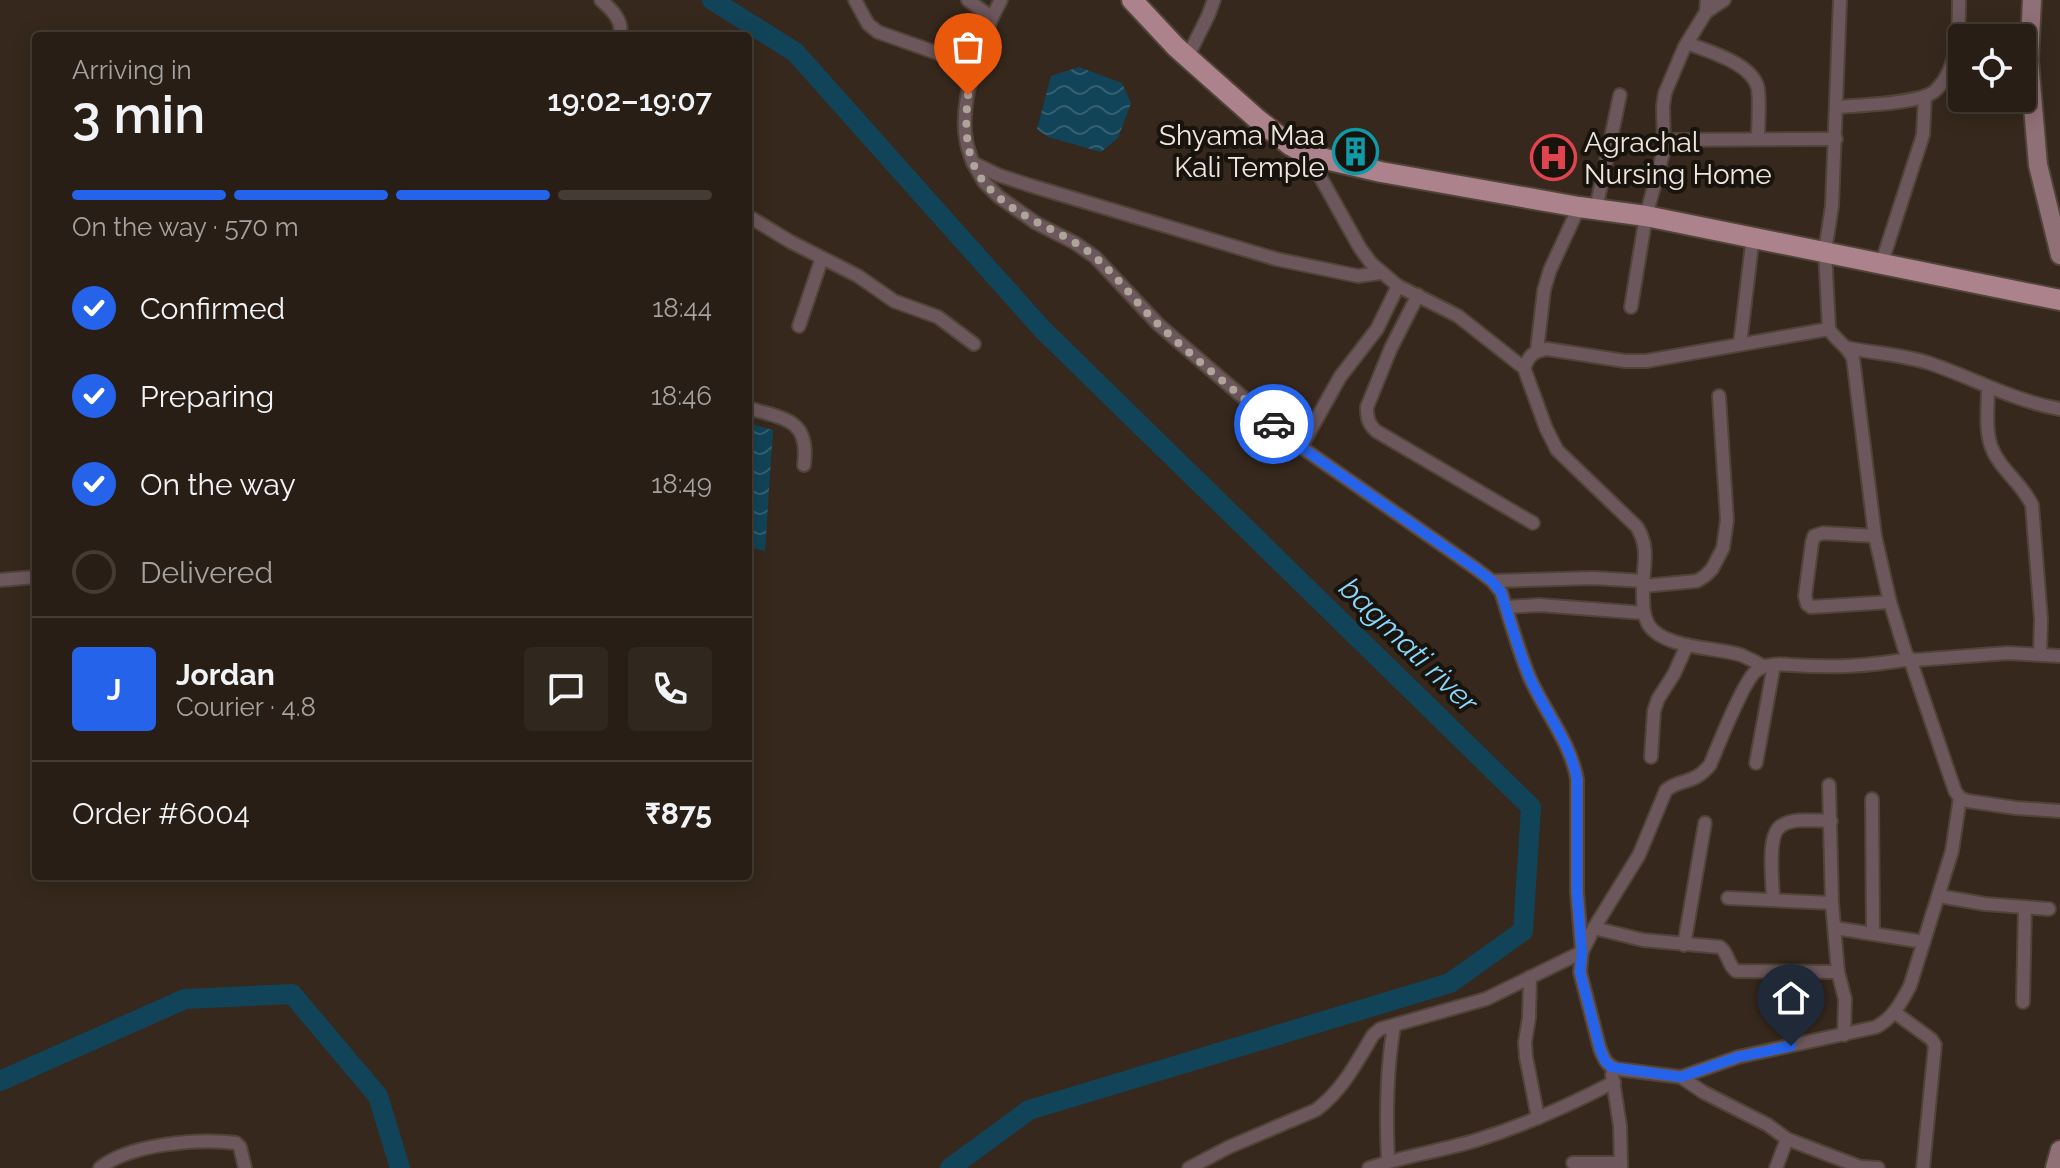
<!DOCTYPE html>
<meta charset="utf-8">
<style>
:root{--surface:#281e15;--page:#30271e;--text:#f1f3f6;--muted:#a5a2a0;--line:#443c34;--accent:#2563eb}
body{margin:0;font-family:Raleway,sans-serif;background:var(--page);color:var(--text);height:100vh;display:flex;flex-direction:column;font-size:30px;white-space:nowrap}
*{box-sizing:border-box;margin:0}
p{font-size:26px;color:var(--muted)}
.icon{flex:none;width:44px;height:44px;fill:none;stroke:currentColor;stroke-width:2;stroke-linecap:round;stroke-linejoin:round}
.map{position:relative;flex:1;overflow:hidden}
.panel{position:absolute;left:32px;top:32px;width:720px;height:848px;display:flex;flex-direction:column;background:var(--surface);border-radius:8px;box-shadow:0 4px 20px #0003,0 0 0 2px var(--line)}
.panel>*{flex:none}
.controls{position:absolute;left:1948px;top:24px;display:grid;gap:16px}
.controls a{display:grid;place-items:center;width:88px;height:88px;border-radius:8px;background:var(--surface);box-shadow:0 4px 20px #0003,0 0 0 2px var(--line);font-size:40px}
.pin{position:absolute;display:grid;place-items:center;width:68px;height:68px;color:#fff;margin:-82px -34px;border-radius:50% 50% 50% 0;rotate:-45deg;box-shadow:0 0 8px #0007}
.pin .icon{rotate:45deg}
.courier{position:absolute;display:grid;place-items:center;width:80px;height:80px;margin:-40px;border:6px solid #2563eb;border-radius:50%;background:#fff;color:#222;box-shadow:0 2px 10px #0007}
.summary em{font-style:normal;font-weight:600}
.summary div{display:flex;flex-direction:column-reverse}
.summary{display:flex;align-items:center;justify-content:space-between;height:136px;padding:0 40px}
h1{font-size:52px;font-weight:600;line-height:60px}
.bar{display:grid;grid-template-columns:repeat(4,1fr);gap:12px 8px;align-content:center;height:96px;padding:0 40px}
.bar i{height:10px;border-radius:6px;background:var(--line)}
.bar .selected{background:var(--accent)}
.bar p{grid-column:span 4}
.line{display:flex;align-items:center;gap:20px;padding:0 40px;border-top:2px solid var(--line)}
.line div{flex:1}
.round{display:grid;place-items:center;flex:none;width:84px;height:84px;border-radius:8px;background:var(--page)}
ol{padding:0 40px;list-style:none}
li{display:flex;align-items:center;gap:24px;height:88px}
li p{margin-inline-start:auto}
li .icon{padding:8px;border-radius:50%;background:var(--accent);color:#fff;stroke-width:4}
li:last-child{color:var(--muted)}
li i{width:44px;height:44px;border:4px solid var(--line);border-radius:50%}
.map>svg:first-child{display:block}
.water{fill:url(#water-waves)}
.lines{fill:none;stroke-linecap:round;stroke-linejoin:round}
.river{stroke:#114458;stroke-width:20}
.street-casing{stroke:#504337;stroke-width:16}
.secondary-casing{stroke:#504337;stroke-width:22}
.primary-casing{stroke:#504337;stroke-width:24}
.street{stroke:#6c575c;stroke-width:12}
.secondary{stroke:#907077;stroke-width:18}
.primary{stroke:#ac828c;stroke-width:20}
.done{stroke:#aea49a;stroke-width:8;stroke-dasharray:0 14.4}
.route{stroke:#2563eb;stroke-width:10}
.labels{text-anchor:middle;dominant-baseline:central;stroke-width:8;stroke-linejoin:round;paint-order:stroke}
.poi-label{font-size:28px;fill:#efe6de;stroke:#19130d;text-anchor:end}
.water-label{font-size:30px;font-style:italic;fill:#89d7fb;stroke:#19130d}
</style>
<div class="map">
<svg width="2060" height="1168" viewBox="0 0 2060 1168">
<defs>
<pattern id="water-waves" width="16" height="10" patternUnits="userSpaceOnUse" patternTransform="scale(2)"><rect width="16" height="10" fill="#114458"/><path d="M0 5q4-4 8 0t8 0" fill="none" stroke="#345f70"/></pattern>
</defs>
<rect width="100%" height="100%" fill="#36281c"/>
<g class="water">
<path d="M1079 67 1122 83 1131 103 1118 138 1101 152 1048 137 1037 129 1051 76Z"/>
<path d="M748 423 773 430 765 551 748 547Z"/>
</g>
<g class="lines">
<g class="river">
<path d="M712 0 795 52 1042 329 1531 807 1523 931 1450 983 1029 1110 950 1168"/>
<path d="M0 1081 185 999 292 994 378 1096 400 1168"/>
</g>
<defs>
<g id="street">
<path d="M601 0C611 9 625 22 619 36"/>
<path d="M855 0 868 24 878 32 974 66"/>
<path d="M968 0 991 17"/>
<path d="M1001 0C982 34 959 100 966 139 967 147 970 155 973 163L998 175 1032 186 1276 259 1358 276 1380 273"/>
<path d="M1840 0 1832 206 1825 251 1829 329C1836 341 1846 344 1853 358L1875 536 1890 602 1906 654 1910 659 1915 660 2008 653 2060 656"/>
<path d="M1706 12 1724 0"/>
<path d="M1687 43C1709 52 1753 63 1758 89 1760 105 1758 123 1758 139"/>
<path d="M1187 58 1208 16 1214 0"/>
<path d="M1837 107C1858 105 1923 104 1936 90 1959 67 1959 30 1959 0"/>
<path d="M1664 140 1836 139"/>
<path d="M1308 155 1360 248 1371 263 1398 286 1458 316 1524 368 1546 428 1557 450 1637 527C1651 550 1642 568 1643 593 1643 604 1643 614 1648 624 1663 649 1716 647 1741 655 1748 658 1756 662 1763 666"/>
<path d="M973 163 984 182 999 197 1036 223 1075 243 1095 257 1159 325 1301 447 1475 568 1492 581 1501 592C1510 620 1518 649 1529 676 1544 711 1570 741 1577 779V892L1582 952 1486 999 1380 1029 1373 1035C1357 1062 1342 1091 1316 1110L1229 1147 1189 1168"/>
<path d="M1596 209 1620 95"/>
<path d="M748 216 791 242 858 276 894 301 938 317 974 344"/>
<path d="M1882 262 1923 135 1925 96"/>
<path d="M1418 295 1391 348 1367 407C1367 418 1368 423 1376 431L1533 523"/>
<path d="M1631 307 1646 216 1664 150 1663 106 1665 93 1684 48 1706 12 1707 0"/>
<path d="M799 326 822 258"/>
<path d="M1740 344 1753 236"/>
<path d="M1848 348C1874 353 1904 355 1929 363 1973 378 2014 401 2060 409"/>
<path d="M1537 350 1544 290 1550 270 1579 207"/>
<path d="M1524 368C1529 356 1533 351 1547 349L1625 361H1646L1829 329"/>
<path d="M1988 388C1988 407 1985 428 1991 446 1999 469 2022 483 2032 505L2041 619 2040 654"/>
<path d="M748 408C785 419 810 419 804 465"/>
<path d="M1301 447 1340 377 1377 329 1398 286"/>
<path d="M1875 536 1823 533 1814 536 1812 543 1805 596 1807 604 1811 607 1890 602"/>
<path d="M0 580 36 577"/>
<path d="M1492 581 1593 578 1643 581"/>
<path d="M1643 586 1697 581 1705 576 1712 569 1723 548 1727 520 1719 396"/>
<path d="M1506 607 1539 605 1644 613"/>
<path d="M1651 757 1654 711 1658 699 1674 674 1687 645"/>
<path d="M1756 763 1774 665"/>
<path d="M1829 785 1832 903 1838 972 1845 999 1844 1035"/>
<path d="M1960 798 1952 851 1910 986C1901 1003 1893 1018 1876 1027L1738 1057 1681 1077 1617 1069C1607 1066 1604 1059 1600 1049L1580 972 1582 952 1594 928 1639 855 1666 790C1683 777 1692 786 1710 765 1718 746 1743 682 1756 671 1765 663 1781 664 1792 665 1835 668 1868 666 1910 659L1955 791 1960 798 1968 801 2016 808 2060 811"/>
<path d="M1872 799 1873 934"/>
<path d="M1939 896 1985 904 2049 909"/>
<path d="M1728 898 1832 903"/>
<path d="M1773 899C1773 883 1766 835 1781 826 1793 817 1816 821 1831 821"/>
<path d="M1594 928 1643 940 1720 947C1729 954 1727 964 1736 971L1838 972"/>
<path d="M1835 928 1924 942"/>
<path d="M1684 945 1705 823"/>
<path d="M1530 977 1529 1018 1525 1042 1526 1057 1538 1118"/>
<path d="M2023 1002 2025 907"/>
<path d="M1894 1012 1931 1039 1935 1045 1923 1168"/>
<path d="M1612 1074 1620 1126 1621 1168"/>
<path d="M1681 1077 1703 1092 1768 1125 1787 1139 1863 1168"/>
<path d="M1388 1161C1386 1116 1386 1071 1394 1026"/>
<path d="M1573 1163H1621"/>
<path d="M1862 1167 1878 1168"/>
<path d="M100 1168C129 1144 199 1138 236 1143L240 1147 245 1168"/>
<path d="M1369 1168C1404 1156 1441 1151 1477 1140 1525 1125 1570 1105 1614 1082"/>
<path d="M1776 1168 1787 1139"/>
</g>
<g id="secondary">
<path d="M2032 0 2029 60 2038 165 2060 255"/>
<path d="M2055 1168 2060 1150"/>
</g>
<path id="primary" d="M1132 0 1176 47 1256 118 1290 145 1308 155 1381 172 1579 207 1646 216 2060 300"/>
</defs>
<use href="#street" class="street-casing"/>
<use href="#secondary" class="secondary-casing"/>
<use href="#primary" class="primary-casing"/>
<use href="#street" class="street"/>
<use href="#secondary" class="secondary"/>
<use href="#primary" class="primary"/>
</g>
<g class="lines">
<path class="done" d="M968 95C965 125 964 157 984 182 1013 219 1061 228 1095 257 1118 277 1136 303 1158 324 1194 359 1236 391 1274 424"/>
<path class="route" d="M1274 424 1301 447 1475 568 1492 581 1501 592C1510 620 1518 649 1529 676 1544 711 1570 741 1577 779V892L1582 952 1580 972 1600 1049 1605 1061 1611 1067 1681 1077 1738 1057 1791 1046"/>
</g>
<defs>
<symbol id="building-ring" viewBox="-11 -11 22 22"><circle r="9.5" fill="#19130d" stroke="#0f9aa8" stroke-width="1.5"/><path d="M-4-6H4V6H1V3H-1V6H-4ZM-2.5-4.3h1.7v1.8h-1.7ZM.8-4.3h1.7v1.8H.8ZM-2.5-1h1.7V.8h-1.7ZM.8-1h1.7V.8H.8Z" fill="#0f9aa8"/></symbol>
<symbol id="hospital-ring" viewBox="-11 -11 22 22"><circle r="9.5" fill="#19130d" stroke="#e0444e" stroke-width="1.5"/><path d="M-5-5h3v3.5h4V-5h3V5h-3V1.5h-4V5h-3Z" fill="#e0444e"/></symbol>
</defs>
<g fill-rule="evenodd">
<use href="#building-ring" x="1330" y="126" width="51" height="51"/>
<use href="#hospital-ring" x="1528" y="132" width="51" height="51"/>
</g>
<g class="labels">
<g class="poi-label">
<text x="1325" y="135">Shyama Maa<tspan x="1325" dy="32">Kali Temple</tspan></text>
<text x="1584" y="142" text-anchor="start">Agrachal<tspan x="1584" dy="32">Nursing Home</tspan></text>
</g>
<g class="water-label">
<text transform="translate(1409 645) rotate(44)">bagmati river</text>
</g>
</g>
</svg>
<div class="controls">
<a><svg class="icon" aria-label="locate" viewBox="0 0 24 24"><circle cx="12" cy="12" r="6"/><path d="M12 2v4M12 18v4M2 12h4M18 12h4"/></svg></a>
</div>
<div class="pin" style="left:968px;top:95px;background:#ea580c"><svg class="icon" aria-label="bag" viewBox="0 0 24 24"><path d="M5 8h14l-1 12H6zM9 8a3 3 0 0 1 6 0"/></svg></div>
<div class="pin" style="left:1791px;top:1046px;background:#1f2937"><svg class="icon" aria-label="home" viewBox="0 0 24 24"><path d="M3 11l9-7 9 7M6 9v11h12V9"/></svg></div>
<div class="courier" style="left:1274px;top:424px"><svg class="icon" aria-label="car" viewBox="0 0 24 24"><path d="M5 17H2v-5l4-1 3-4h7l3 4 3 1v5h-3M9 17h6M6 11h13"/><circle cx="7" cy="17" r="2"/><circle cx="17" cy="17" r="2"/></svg></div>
<section class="panel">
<div class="summary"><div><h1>3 min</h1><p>Arriving in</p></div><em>19:02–19:07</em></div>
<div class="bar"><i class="selected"></i><i class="selected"></i><i class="selected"></i><i></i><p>On the way · 570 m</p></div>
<ol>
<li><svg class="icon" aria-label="check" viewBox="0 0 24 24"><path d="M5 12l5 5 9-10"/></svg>Confirmed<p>18:44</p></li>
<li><svg class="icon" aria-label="check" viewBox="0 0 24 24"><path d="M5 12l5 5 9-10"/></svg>Preparing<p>18:46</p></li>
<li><svg class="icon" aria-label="check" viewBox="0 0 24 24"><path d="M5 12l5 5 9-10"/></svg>On the way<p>18:49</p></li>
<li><i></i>Delivered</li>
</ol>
<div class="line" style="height:144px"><b class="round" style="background:var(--accent);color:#fff">J</b><div><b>Jordan</b><p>Courier · 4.8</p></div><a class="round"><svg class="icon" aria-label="chat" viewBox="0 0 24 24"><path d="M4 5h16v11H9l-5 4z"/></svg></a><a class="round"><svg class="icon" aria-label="phone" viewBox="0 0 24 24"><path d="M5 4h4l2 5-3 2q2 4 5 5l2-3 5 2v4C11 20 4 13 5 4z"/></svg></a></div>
<div class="line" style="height:104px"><div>Order #6004</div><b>₹875</b></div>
</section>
</div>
